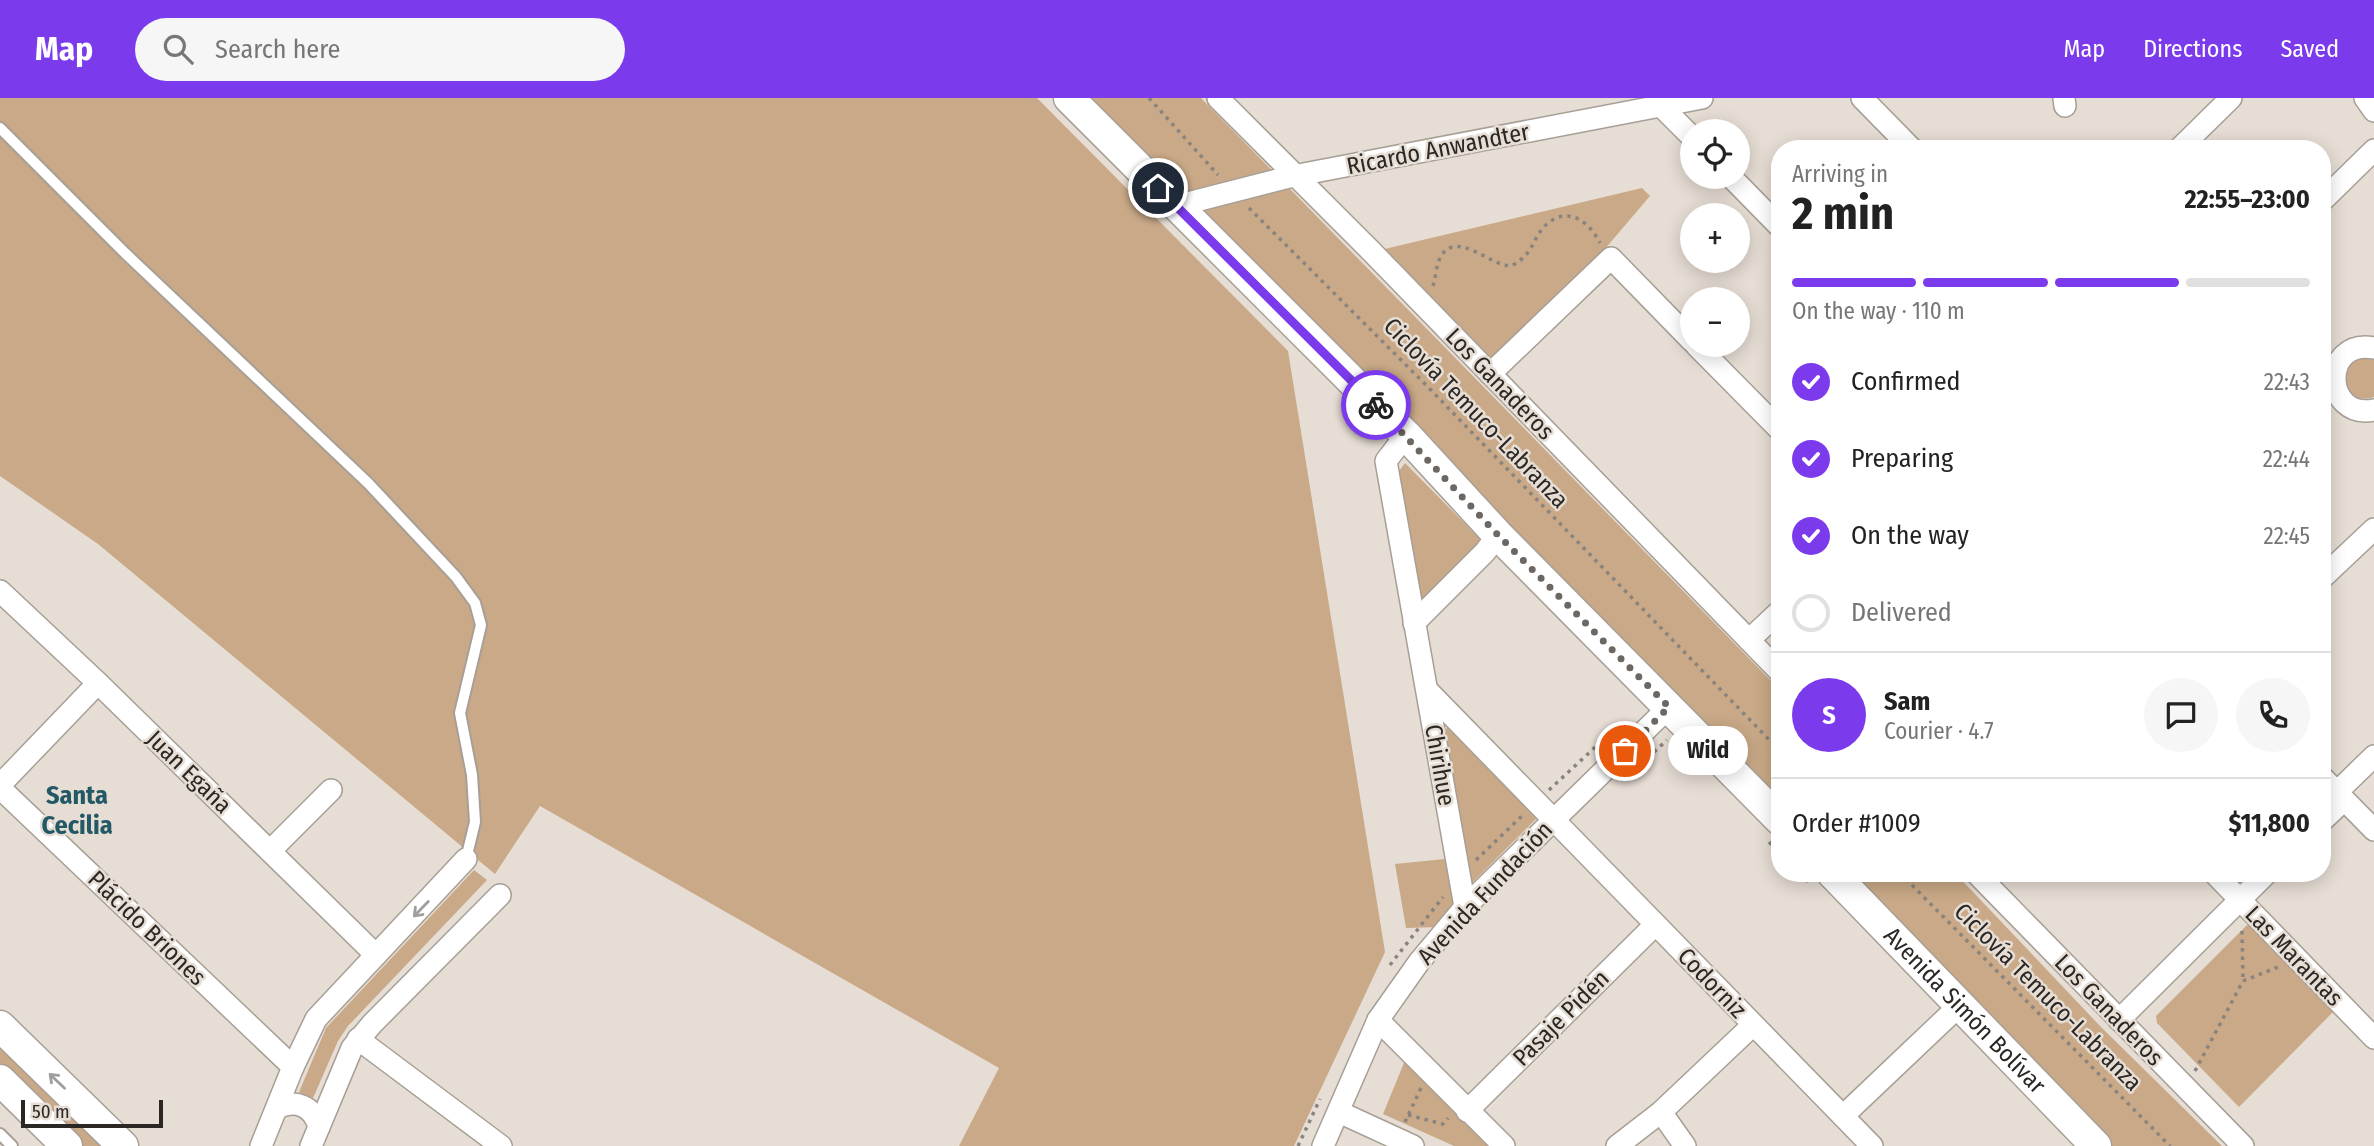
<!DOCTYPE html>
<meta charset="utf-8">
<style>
:root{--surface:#fff;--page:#f6f6f6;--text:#222;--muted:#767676;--line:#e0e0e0;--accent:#7c3aed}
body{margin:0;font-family:"Fira Sans Condensed",sans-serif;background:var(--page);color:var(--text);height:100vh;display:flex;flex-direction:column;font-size:26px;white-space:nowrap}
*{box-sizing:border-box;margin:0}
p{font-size:23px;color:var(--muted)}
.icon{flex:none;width:38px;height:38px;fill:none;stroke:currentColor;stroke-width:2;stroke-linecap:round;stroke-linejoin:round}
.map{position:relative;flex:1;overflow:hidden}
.sheet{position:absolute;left:1771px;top:42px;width:560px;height:742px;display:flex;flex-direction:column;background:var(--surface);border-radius:28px;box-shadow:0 4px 18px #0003}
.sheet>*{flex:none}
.fabs{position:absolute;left:1680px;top:21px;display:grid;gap:14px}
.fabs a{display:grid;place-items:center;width:70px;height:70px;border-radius:50%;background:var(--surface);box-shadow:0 4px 18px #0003;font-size:35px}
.scale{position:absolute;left:21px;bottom:18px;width:142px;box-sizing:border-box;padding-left:7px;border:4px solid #2b2724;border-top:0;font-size:19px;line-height:24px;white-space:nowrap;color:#2b2724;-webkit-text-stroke:5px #e6ddd4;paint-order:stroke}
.pin{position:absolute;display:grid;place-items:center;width:60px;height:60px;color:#fff;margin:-30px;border:4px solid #fff;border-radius:50%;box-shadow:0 2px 7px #0007}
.courier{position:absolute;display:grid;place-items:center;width:70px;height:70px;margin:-35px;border:5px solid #7c3aed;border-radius:50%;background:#fff;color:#222;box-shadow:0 2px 9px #0007}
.bubble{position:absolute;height:49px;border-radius:24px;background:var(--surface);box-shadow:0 4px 18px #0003;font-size:23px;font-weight:700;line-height:49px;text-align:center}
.head em{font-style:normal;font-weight:700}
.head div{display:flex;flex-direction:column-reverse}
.head{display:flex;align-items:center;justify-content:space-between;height:119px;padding:0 21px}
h1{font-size:46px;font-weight:700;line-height:52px}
.bar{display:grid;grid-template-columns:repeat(4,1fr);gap:10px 7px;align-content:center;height:84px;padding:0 21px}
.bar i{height:9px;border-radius:5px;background:var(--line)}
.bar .on{background:var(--accent)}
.bar p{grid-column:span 4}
.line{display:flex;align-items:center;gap:18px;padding:0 21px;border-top:2px solid var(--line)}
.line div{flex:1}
.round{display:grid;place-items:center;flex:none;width:74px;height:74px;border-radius:37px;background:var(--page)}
ol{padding:0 21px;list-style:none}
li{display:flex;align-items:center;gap:21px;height:77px}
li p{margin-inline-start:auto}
li .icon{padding:7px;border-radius:50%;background:var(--accent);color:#fff;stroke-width:4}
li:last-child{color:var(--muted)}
li i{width:38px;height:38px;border:4px solid var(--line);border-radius:50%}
header{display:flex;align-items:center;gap:42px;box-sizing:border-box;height:98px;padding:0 35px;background:var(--accent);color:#fff}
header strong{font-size:33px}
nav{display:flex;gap:38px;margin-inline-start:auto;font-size:24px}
.search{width:490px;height:63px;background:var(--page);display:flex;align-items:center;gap:18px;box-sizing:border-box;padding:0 24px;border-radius:38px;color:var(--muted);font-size:26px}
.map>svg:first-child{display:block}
.green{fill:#c9a987}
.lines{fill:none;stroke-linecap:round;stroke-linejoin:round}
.lane-casing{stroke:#a79f96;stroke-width:14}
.street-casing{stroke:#a79f96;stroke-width:24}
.secondary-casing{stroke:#a79f96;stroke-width:33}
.path{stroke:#8a847e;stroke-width:3.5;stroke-dasharray:3.5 5;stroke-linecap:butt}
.lane{stroke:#fff;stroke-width:10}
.street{stroke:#fff;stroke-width:21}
.secondary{stroke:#fff;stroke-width:30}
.oneway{stroke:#a09e9c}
.done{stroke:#6c6762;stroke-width:7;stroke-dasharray:0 12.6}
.route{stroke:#7c3aed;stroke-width:9}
.labels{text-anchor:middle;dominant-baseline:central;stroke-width:5;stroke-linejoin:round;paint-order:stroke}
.street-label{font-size:24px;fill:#2b2724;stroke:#e6ddd4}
.neighbourhood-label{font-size:26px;font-weight:bold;fill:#235866;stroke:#e6ddd4}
</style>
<header>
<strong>Map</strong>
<div class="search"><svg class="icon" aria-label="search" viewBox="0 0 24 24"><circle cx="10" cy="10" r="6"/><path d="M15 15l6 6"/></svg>Search here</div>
<nav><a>Map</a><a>Directions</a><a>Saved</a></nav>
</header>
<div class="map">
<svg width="2374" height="1048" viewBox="0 0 2374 1048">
<rect width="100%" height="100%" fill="#e6ddd4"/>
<g class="green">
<path d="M0 0H1037L1288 253 1385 854 1294 1048H959L999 970 540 708 495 776 98 446 0 378Z"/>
<path d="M1081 0H1201L1780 592V709Z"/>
<path d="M1642 90 1650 98 1604 152 1611 160 1490 276 1372 154Z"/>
<path d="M2362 260 2374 262V299C2344 309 2332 269 2362 260Z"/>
<path d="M1405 365 1481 442 1419 505 1397 376Z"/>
<path d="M1449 627 1537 720 1472 785 1444 634Z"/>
<path d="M1445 761 1457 800 1439 829 1406 830 1395 766Z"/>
<path d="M474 772 487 782 348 928 338 943 313 1000 299 994 326 930Z"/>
<path d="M1844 775H1955L2101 929 2222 1048H2108Z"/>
<path d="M2247 827 2257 830 2336 911 2239 1009 2157 925 2156 918Z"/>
<path d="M0 946 109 1048H81L0 970Z"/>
<path d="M1406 960 1491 1048H1454L1383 1016Z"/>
</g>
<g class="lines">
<defs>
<g id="lane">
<path d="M0 30 125 155 368 385 456 479 475 505 481 527 460 615 472 677 475 724 466 761"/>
<path d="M0 1036 12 1048"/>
</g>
<g id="street">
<path d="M1218 0 1372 154 1780 574"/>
<path d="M1660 0 1662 9 1692 39"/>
<path d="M1862 0 1912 51"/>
<path d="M2064 0 2065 8"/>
<path d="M2365 0 2374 13"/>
<path d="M2179 51 2231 0"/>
<path d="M1731 79 1780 129"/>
<path d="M2322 103 2374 52"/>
<path d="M1176 108 1293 78 1702 0"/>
<path d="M1696 247 1780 332"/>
<path d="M2374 250C2321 240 2323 322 2374 312"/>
<path d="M1490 276 1611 160 1692 243"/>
<path d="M1406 337 1386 363 1465 809"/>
<path d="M2322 480 2374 431"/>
<path d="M0 493 98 585 376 857"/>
<path d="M1414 525 1485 454 1498 437"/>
<path d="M1749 542 1780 513"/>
<path d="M1427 592 1872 1048"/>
<path d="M2322 679 2374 732"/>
<path d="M0 687 98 585"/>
<path d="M0 690 293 969"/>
<path d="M2337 694 2374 658"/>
<path d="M2322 723 2344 702"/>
<path d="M270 753 331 692"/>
<path d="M1976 775 2243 1048"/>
<path d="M2214 775 2374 940"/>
<path d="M1378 922 1504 1048"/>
<path d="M2119 922 2267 775"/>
<path d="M358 941 501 1048"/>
<path d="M277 1010C296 1001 313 1008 319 1029"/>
<path d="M1467 1013 1655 827"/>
<path d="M1339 1014 1413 1048"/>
<path d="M1661 1014 1685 1048"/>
<path d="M1843 1018 1961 906"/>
<path d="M261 1048 293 969 316 921 466 761"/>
<path d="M311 1048 352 950 372 926 500 797"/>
<path d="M1323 1048 1378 922 1419 864 1465 809 1669 609"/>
<path d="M1617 1048 1661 1014 1753 927"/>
</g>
<g id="secondary">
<path d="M1069 0 1406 337 1498 437 1780 722"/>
<path id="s1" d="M1832 775 2096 1048"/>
<path d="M0 928 123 1048"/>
<path d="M0 982 67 1048"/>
</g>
</defs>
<use href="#lane" class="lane-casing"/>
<use href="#street" class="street-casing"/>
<use href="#secondary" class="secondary-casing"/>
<g class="path">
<path d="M1149 0 1218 77"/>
<path d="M1249 110 1427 288 1780 653"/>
<path d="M1433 188C1436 179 1436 168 1440 160 1455 130 1490 168 1511 168 1536 155 1531 140 1547 126 1569 107 1590 125 1600 145"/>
<path d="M1654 654 1667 642"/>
<path d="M1549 692 1618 628"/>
<path d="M1769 744 1780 755"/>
<path d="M1476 762 1524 716"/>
<path d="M1800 775 1810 786"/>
<path d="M1900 775 2170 1048"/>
<path d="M2242 833 2243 883"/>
<path d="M1390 867 1443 799"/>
<path d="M2195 973 2243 883 2278 869"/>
<path d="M1408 1017 1443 1026 1448 1020"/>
<path d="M1405 1024 1421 990"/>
<path d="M1298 1048 1320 1001"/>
</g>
<use href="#lane" class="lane"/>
<use href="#street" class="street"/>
<use href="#secondary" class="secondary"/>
</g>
<defs><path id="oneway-shaft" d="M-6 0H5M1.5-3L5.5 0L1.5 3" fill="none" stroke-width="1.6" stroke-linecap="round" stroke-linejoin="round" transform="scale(1.75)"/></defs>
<g class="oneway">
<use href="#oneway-shaft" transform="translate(421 811) rotate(134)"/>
<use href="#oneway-shaft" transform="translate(57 983) rotate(-136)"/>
</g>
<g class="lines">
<path class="done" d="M1376 307 1498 437 1669 609 1625 653"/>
<path class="route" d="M1158 90 1376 307"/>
</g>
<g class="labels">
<g class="street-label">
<text transform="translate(1438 51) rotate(-11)">Ricardo Anwandter</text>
<text transform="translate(1500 286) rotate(46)">Los Ganaderos</text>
<text transform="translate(1476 315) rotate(46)">Ciclovía Temuco-Labranza</text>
<text transform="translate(1440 667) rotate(80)">Chirihue</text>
<text transform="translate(189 674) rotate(44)">Juan Egaña</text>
<text transform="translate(1485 795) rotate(-47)">Avenida Fundación</text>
<text transform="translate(147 830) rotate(44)">Plácido Briones</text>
<text transform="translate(2294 858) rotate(46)">Las Marantas</text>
<text transform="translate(1712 885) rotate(46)">Codorniz</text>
<text transform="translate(2048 899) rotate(45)">Ciclovía Temuco-Labranza</text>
<text stroke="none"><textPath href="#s1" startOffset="191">Avenida Simón Bolívar</textPath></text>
<text transform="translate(2109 912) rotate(46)">Los Ganaderos</text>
<text transform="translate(1561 920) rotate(-45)">Pasaje Pidén</text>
</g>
<g class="neighbourhood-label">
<text x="77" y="697">Santa<tspan x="77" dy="30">Cecilia</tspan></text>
</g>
</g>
</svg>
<div class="fabs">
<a><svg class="icon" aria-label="locate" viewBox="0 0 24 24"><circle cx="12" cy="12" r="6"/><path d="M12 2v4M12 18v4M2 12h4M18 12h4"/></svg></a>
<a>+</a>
<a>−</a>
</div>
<div class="scale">50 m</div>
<div class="pin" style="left:1625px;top:653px;background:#ea580c"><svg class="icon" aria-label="bag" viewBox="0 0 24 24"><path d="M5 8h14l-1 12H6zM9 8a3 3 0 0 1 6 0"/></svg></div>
<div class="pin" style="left:1158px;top:90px;background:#1f2937"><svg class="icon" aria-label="home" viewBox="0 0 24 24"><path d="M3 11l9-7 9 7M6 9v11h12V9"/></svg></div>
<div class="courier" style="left:1376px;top:307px"><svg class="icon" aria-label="bike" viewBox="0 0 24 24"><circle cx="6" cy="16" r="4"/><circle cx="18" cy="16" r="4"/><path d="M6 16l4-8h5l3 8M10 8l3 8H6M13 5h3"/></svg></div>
<div class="bubble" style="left:1668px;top:628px;width:80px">Wild</div>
<section class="sheet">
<div class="head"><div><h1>2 min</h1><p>Arriving in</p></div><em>22:55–23:00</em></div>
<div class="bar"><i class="on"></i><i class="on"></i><i class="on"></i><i></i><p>On the way · 110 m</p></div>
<ol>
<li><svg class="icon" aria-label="check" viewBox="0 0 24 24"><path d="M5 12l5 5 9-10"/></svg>Confirmed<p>22:43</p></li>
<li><svg class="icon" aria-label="check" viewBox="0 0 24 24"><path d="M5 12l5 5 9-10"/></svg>Preparing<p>22:44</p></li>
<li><svg class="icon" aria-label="check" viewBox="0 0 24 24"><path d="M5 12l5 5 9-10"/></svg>On the way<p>22:45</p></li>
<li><i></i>Delivered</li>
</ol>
<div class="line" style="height:126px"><b class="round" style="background:var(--accent);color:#fff">S</b><div><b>Sam</b><p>Courier · 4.7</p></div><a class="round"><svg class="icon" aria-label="chat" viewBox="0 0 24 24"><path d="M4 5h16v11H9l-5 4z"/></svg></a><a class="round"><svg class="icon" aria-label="phone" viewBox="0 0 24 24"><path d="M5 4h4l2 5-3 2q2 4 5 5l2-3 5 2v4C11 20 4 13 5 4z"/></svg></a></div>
<div class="line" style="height:91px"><div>Order #1009</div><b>$11,800</b></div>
</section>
</div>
